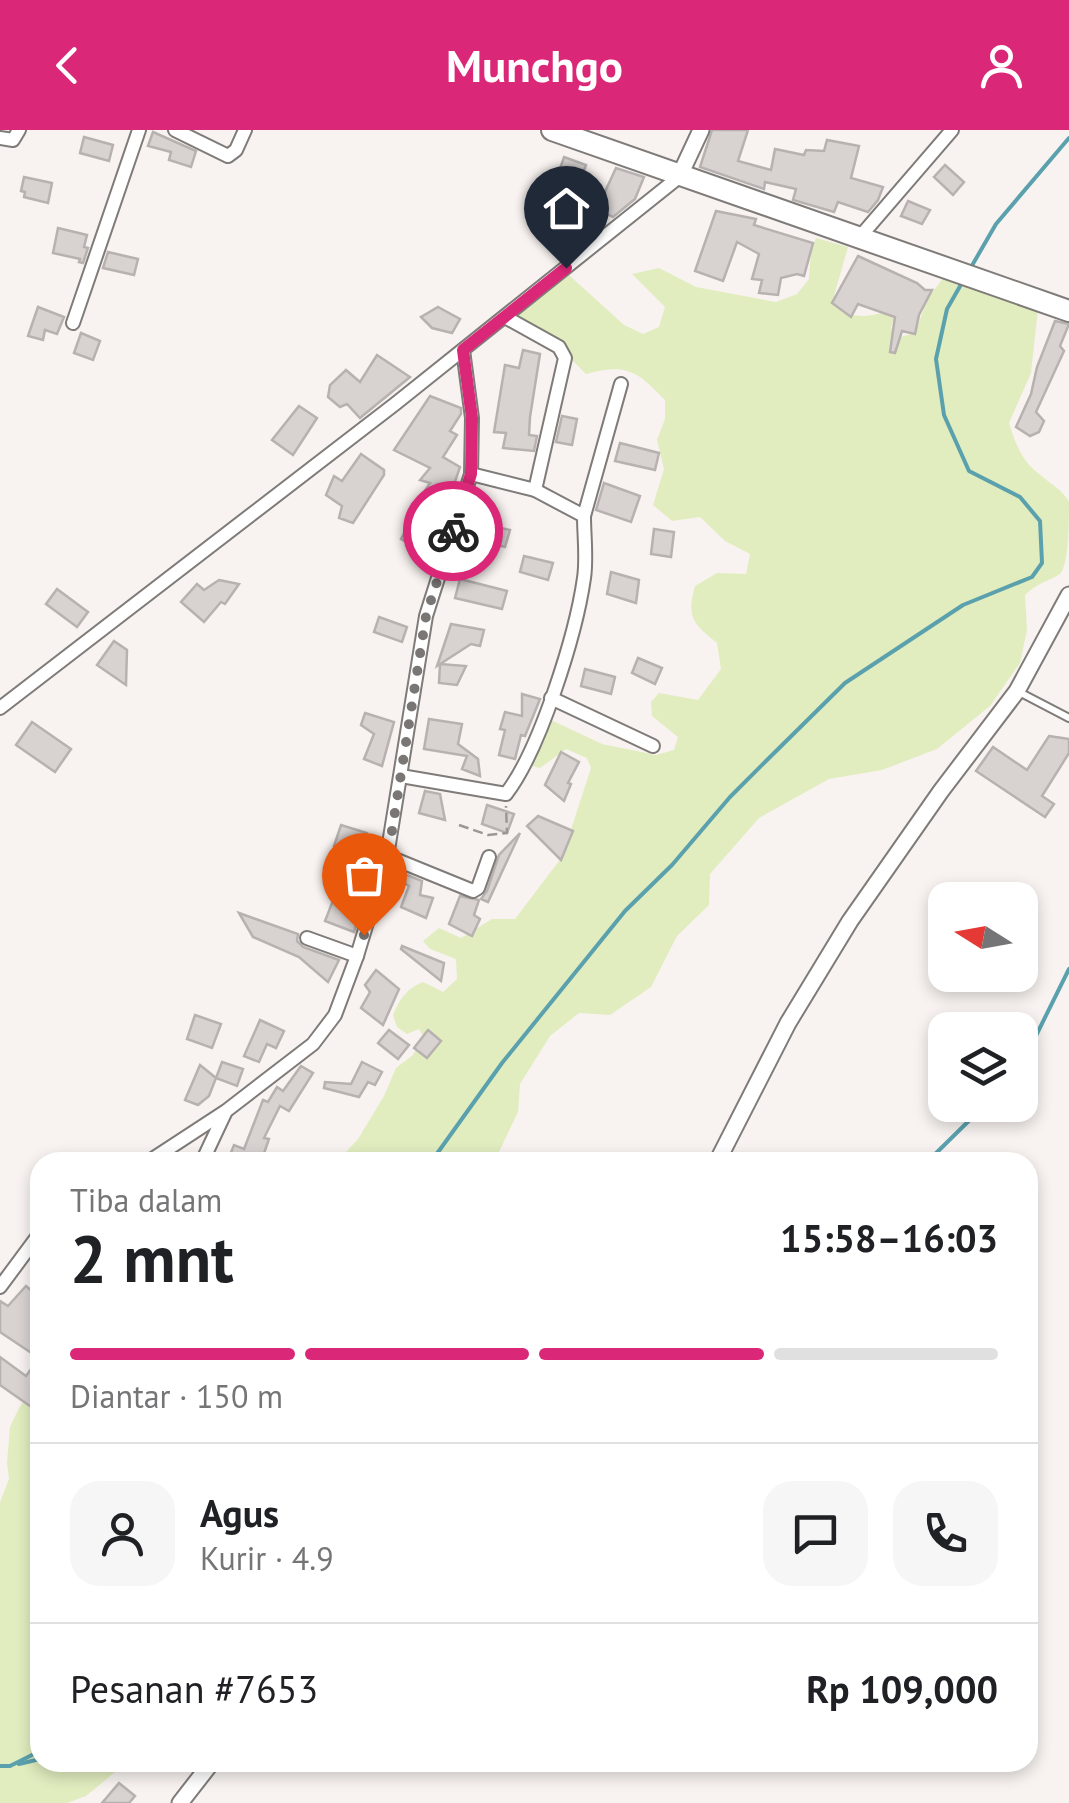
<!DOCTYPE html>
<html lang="id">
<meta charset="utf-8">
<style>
:root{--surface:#fff;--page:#f6f6f6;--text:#202124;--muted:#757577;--line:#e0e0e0;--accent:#db2777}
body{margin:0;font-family:"PT Sans",sans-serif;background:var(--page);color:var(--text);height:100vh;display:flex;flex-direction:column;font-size:38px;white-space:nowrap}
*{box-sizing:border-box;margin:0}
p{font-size:32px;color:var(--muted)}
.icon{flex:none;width:55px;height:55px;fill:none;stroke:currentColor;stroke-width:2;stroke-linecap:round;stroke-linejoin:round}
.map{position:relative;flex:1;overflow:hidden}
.panel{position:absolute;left:30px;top:1022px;width:1008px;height:620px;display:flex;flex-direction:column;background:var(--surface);border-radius:30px;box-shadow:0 5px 15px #0003}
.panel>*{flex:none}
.needle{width:65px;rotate:281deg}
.controls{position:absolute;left:928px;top:752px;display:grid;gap:20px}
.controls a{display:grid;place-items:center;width:110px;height:110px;border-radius:20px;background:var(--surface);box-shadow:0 5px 15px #0003;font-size:50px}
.pin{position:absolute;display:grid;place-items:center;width:85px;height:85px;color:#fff;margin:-102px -42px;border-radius:50% 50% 50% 0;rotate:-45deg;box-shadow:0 0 10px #0007}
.pin .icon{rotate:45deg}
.courier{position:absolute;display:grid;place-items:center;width:100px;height:100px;margin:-50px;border:8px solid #db2777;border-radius:50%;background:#fff;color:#222;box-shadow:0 2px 12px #0007}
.overview em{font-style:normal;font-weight:600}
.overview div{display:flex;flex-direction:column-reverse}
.overview{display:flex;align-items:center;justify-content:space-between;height:170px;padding:0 40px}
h1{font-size:65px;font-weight:600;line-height:75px}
.bar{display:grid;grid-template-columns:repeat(4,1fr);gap:15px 10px;align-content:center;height:120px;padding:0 40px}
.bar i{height:12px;border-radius:8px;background:var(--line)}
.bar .selected{background:var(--accent)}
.bar p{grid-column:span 4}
.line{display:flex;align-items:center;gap:25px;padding:0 40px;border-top:2px solid var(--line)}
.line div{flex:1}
.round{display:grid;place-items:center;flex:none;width:105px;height:105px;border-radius:30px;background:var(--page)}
header{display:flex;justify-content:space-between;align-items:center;height:130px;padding:0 40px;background:var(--accent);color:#fff;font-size:45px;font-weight:600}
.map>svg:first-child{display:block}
.green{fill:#e1edbf}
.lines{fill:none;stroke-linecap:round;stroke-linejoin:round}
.stream{stroke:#5aa1ad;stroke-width:4}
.building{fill:#d8d3d1;stroke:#b7b2b0;stroke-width:2.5}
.service-casing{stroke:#7f7b78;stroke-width:10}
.minor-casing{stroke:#7f7b78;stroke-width:16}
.tertiary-casing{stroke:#7f7b78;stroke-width:19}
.primary-casing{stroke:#7f7b78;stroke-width:24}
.path{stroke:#9a9795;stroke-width:2.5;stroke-dasharray:10 5;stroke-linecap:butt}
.service{stroke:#fff;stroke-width:6}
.minor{stroke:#fff;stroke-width:12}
.tertiary{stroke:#fff;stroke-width:15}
.primary{stroke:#fff;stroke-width:20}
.done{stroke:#797674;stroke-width:10;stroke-dasharray:0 18}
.route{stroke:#db2777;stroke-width:12}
</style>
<header><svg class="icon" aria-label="back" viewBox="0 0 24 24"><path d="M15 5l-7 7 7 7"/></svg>Munchgo<svg class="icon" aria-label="person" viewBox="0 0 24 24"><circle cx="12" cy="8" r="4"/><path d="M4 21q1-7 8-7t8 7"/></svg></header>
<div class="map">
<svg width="1069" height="1673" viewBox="0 0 1069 1673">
<rect width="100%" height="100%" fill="#f8f3f0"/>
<g class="green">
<path d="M816 108 848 117 832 173C851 187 861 189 884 182L894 188 891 198 900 207 915 203 928 168 950 139 1039 170 1031 243 1009 293C1015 312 1021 330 1038 343 1049 353 1062 359 1069 372 1069 388 1069 435 1060 444 1047 452 1037 453 1025 465L1027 500 1020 533 990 576 937 619 882 640 829 649 759 688 710 744 709 775 677 806 651 857 610 885 579 883 550 906 520 954 518 982 499 1022 490 1032H337L358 1009 384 966 396 938 413 925 423 906 419 899 407 904 397 897 393 885C400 869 406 859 423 852L443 862 457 849 456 829 430 819 423 811 439 798 461 808 492 789H515L562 727 591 638 587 628 566 619 540 638 532 636 539 600 551 590 602 614 656 625 674 620 678 607 652 586 651 572 659 563 698 570 721 539 717 513C693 494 686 487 695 456L717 443 746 444 750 424 725 411 700 387 672 391 653 375 664 339 657 310 665 289V270C637 241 627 233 586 244L563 221 510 183 569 145 624 195 643 204 659 197 665 177 632 144 659 138 696 157 776 172 797 164 809 149 811 120Z"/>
<path d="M40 1248V1632L126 1633 86 1666 67 1673H0V1372L9 1349 7 1333 10 1297 19 1278Z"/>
</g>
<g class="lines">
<g class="stream">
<path d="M970 139 996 94 1069 8"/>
<path d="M1020 938 1069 839"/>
<path d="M431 1032 502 933 625 781 672 735 730 667 766 631 845 553 963 475 1032 447 1042 433 1040 391 1020 367 969 341 944 285 936 229 947 179 963 151"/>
<path d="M927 1032 985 975"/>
<path d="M19 1634 40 1629"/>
<path d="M0 1636H10L40 1621"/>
</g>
</g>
<g class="building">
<path d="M712 0H748L738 31 771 40 775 19 804 25 806 20 824 21 827 10 859 16 851 48 883 57 878 70 868 82 838 72 834 82 793 70 796 59 765 52 764 59 700 37Z"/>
<path d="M153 2 196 21 191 37 169 30 171 22 148 16Z"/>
<path d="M84 7 113 15 109 31 80 23Z"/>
<path d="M564 27 586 35 572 73 596 81 616 38 644 47 635 69 613 87 607 84 604 94 592 104 549 89 544 85Z"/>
<path d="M945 35 964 52 953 65 934 47Z"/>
<path d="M24 47 52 53 48 73 24 67 25 62 21 61Z"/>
<path d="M908 71 930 80 922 94 901 86Z"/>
<path d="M716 81 756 89 754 95 813 113 804 146 797 144 781 148 778 165 759 163 762 150 752 149 759 124 737 112 723 151 695 141Z"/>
<path d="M58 98 87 105 84 117 88 118 83 133 79 132 80 129 53 123Z"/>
<path d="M108 122 138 129 134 145 103 138Z"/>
<path d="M858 126 917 153 925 160H932L919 185 915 204 902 201 895 223 890 222 895 187 858 174 851 187 832 173Z"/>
<path d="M38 177 64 187 57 204 45 200 43 210 28 206Z"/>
<path d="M438 177 460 189 452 203 432 198 421 187Z"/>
<path d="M1055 191 1069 194 1060 216 1064 221 1036 282 1044 291 1039 302 1030 306 1016 297 1031 264 1037 237Z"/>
<path d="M81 203 100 211 93 230 74 223Z"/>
<path d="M523 220 540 224 530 287 529 305 537 306 534 321 503 318 506 303 494 302 505 235 519 238Z"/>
<path d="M377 225 410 247 360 288 347 274 340 277 328 267 330 255 346 240 360 252Z"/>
<path d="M430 266 461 278V284L450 301 457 305 443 327 460 337 447 375 431 369 424 362 430 353 420 350 430 338 394 320Z"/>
<path d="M299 276 317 288 293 325 272 310Z"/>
<path d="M562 286 577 289 572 315 556 312Z"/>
<path d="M620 313 659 323 655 340 615 331Z"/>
<path d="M361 324 384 340V345L353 393 339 388 342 376 326 365 334 346 342 351Z"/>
<path d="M604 353 640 366 631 392 596 380Z"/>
<path d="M413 387 435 399 441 407 431 425 401 409Z"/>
<path d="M478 393 510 400 505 417 475 409Z"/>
<path d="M654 399 674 402 671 427 651 424Z"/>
<path d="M524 426 553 433 548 450 520 442Z"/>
<path d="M611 442 639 450 636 473 607 464Z"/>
<path d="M460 449 507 461 502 479 455 468Z"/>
<path d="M219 450 239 454 225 474 221 472 204 492 181 472 197 454 204 460Z"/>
<path d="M57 459 88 482 77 497 46 474Z"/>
<path d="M379 487 407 497 402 512 374 502Z"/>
<path d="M451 494 484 500 480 516 471 514 437 536Z"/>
<path d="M114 511 127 520 126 555 97 535Z"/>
<path d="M638 528 662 538 655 554 632 543Z"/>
<path d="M440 534 466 536 457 555 439 553Z"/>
<path d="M585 539 615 547 611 564 581 556Z"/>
<path d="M522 564 540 569 525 606 521 605 515 629 499 625 505 600 500 599 505 582 522 586Z"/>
<path d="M365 583 394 592 382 636 364 629 374 604 361 595Z"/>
<path d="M429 589 462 594 458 614 478 629 480 646 462 639 467 626 424 619Z"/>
<path d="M32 592 71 619 55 642 16 615Z"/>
<path d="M1049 606 1069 609V623L1042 666 1054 674 1045 687 976 641 993 617 1027 640Z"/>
<path d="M561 622 579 632 568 653 571 654 564 671 545 655Z"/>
<path d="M425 661 440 664 445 690 419 683Z"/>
<path d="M487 675 514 684 507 703 482 694Z"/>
<path d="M538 686 573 701 561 730 527 696Z"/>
<path d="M341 695 367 703 359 725 334 716Z"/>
<path d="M520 703 488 772 481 769 487 761 499 725Z"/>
<path d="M402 743 422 751 420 765 433 768 426 788 401 777 409 756 401 751Z"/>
<path d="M339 755 360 762 354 781 360 783 354 802 325 791Z"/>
<path d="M460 766 479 770 474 785 480 789 472 806 449 794Z"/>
<path d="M239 783 298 804 297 811 303 817 339 830 328 852 299 827 253 807Z"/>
<path d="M402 816 444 833 441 851 401 819Z"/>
<path d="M376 840 399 859 383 895 361 878 370 862 365 855Z"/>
<path d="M195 885 221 894 212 918 187 909Z"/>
<path d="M260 890 284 901 276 918 267 914 259 932 244 926Z"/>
<path d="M389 900 409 915 398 929 378 913Z"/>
<path d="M428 900 441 911 427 928 414 918Z"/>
<path d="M222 932 243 939 237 956 216 948Z"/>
<path d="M362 932 382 942 375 955 368 952 359 967 324 958 325 952 351 954Z"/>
<path d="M200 935 216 948 209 966 198 975 185 970Z"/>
<path d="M301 936 313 943 289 981 280 976 264 1008 269 1009 261 1032H227L234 1015 244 1019 263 970 268 972 277 957 283 961Z"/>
<path d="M26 1156 40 1168V1181L32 1191 40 1196V1262L30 1276 0 1255V1227L26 1246 39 1228 0 1202V1171L8 1176Z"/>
<path d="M119 1653 135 1666 129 1673H102Z"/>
</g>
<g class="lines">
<defs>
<path id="service" d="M1017 561 1069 588"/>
<g id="minor">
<path d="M175 0 228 26 236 20 245 0"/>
<path d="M0 8 13 10 19 0"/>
<path d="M859 108 952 0"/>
<path d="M505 187 559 217 565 228 535 360"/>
<path d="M73 193 139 0"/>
<path d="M584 386 621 254"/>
<path d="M551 568 653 616"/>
<path d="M0 578 395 274 679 47"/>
<path d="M401 646 506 664C540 620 576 504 584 448 587 428 584 406 584 386L535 360 471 344"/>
<path d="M387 726 473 761 478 758 489 727"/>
<path d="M307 808 357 826"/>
<path d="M148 1032 226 981 313 914 335 885 357 826 387 726 426 486 471 344 472 288 463 220"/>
<path d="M202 1032 225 983"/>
<path d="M0 1157 40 1103"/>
</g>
<g id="tertiary">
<path d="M679 47 701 0"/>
<path d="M717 1032 788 893 850 791 941 661 1017 561 1069 465"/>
<path d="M180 1673 212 1632"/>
</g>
<path id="primary" d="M552 0 1069 181"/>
</defs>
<use href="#service" class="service-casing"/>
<use href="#minor" class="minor-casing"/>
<use href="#tertiary" class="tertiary-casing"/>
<use href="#primary" class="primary-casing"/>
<path class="path" d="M459 695 488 705 507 703 506 676"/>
<use href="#service" class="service"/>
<use href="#minor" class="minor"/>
<use href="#tertiary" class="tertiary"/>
<use href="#primary" class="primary"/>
</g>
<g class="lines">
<path class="done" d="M364 805 388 726 426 486 453 401"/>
<path class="route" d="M453 401 471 344 472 288 463 220 566 138"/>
</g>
</svg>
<div class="controls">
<a><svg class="needle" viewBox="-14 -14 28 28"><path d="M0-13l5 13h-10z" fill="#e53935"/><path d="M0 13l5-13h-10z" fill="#757577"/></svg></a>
<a><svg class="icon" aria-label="layers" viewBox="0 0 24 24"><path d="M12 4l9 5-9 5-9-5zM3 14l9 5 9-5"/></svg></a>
</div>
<div class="pin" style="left:364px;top:805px;background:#ea580c"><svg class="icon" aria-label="bag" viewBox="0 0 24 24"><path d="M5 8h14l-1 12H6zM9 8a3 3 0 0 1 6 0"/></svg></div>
<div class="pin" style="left:566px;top:138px;background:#1f2937"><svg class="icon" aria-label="home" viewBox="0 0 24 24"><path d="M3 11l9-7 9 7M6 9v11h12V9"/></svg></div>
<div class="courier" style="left:453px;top:401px"><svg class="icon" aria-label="bike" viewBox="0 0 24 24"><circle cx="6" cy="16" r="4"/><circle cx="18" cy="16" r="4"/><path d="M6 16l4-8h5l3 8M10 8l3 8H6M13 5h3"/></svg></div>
<section class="panel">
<div class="overview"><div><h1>2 mnt</h1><p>Tiba dalam</p></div><em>15:58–16:03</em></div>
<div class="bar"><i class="selected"></i><i class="selected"></i><i class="selected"></i><i></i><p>Diantar · 150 m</p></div>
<div class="line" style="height:180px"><a class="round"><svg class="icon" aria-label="person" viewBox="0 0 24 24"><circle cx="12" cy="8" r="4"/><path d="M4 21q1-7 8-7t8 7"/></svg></a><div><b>Agus</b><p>Kurir · 4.9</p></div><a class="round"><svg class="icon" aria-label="chat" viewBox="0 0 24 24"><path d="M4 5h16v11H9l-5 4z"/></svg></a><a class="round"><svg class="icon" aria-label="phone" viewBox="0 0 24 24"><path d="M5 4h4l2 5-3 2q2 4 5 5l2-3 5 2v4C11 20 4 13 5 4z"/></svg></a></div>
<div class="line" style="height:130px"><div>Pesanan #7653</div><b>Rp 109,000</b></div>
</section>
</div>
